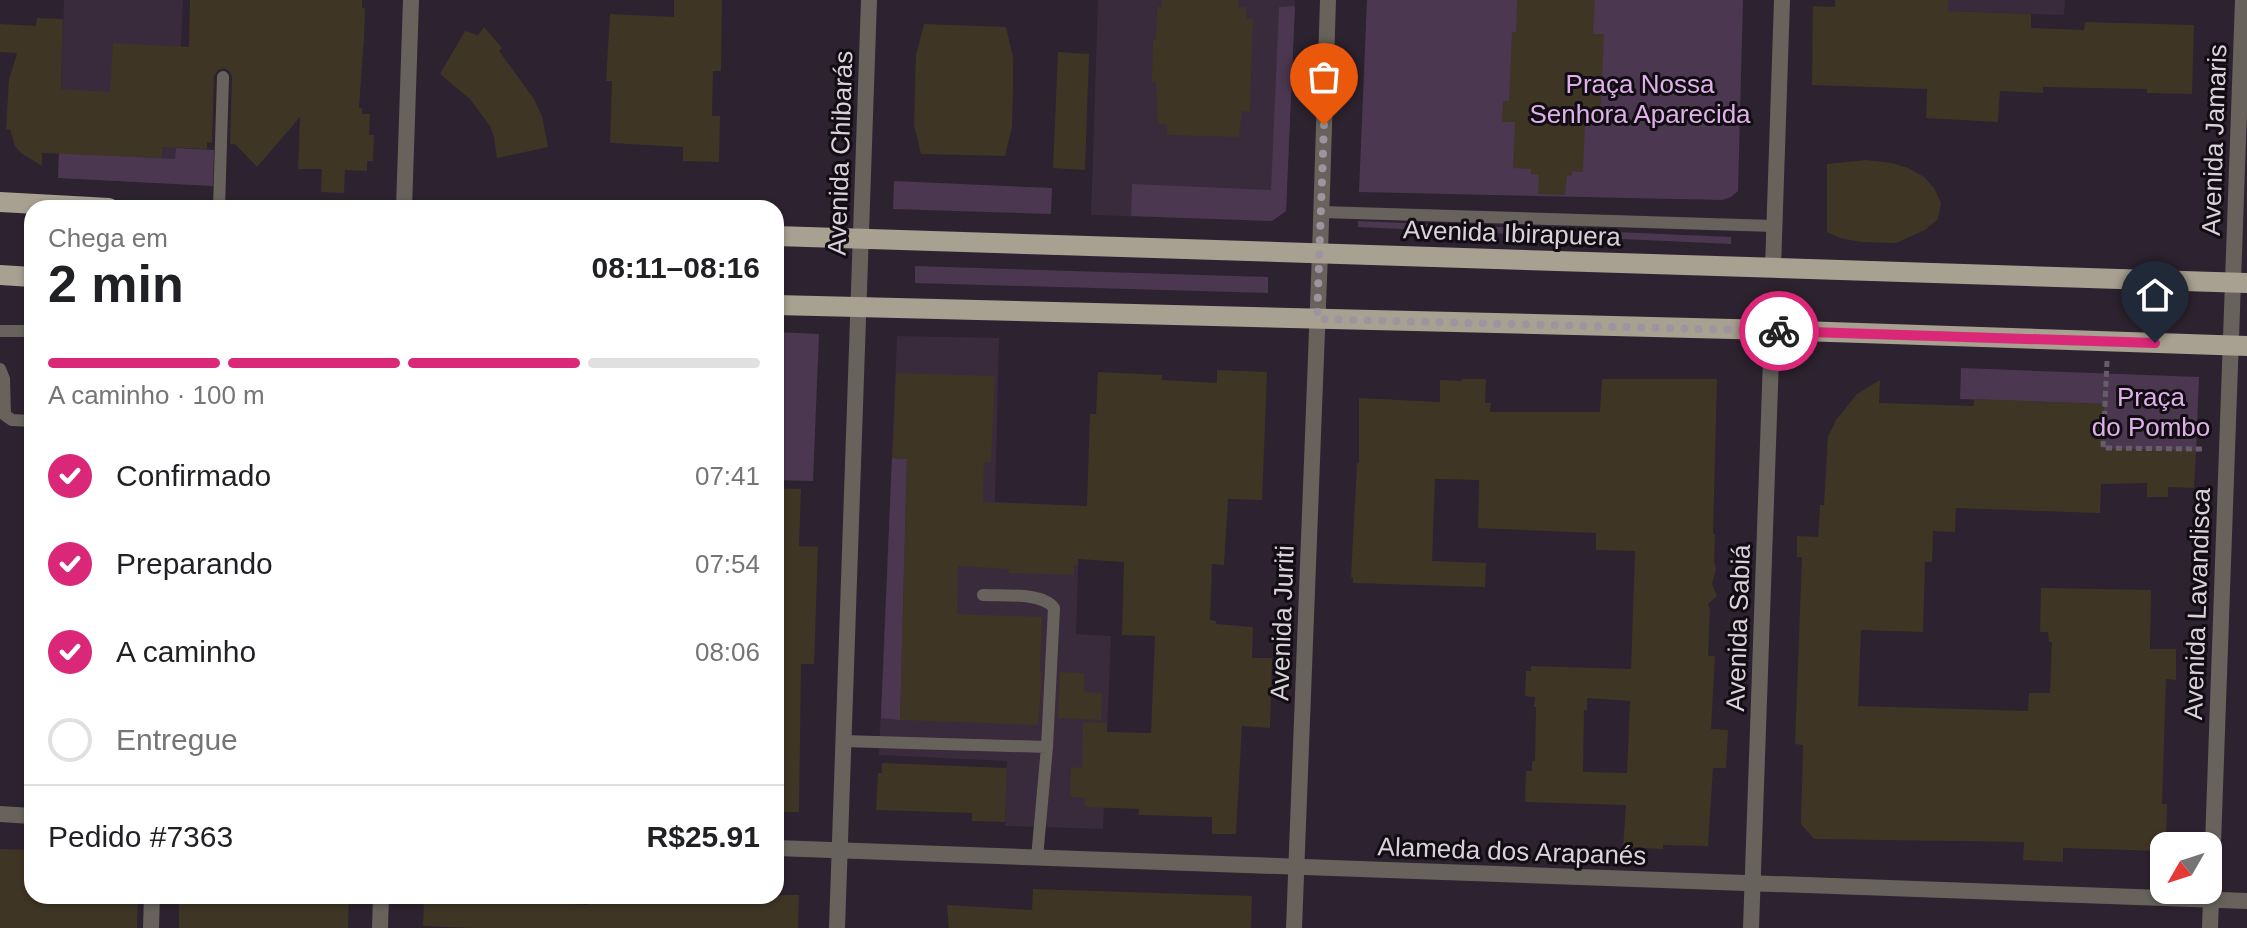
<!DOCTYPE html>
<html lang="pt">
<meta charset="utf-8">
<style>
:root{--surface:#fff;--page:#f2f2f2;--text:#202124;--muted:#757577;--line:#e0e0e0;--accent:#db2777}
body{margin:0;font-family:Arial,sans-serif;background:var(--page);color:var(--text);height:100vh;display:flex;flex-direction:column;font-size:30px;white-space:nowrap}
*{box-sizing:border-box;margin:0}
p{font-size:26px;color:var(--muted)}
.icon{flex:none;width:44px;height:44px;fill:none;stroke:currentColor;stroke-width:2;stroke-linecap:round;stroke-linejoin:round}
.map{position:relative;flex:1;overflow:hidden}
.drawer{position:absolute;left:24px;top:200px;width:760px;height:704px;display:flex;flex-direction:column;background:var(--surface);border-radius:24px;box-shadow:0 2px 6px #0004}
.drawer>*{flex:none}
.needle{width:52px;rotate:231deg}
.fabs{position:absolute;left:2150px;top:832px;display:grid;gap:16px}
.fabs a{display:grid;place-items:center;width:72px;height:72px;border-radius:16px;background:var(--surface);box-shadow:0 2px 6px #0004;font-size:40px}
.pin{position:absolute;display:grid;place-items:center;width:68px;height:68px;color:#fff;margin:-82px -34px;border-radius:50% 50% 50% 0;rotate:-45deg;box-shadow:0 0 8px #0007}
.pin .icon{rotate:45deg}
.courier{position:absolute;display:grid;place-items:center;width:80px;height:80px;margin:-40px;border:6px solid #db2777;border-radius:50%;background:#fff;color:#222;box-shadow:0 2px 10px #0007}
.head em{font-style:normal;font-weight:700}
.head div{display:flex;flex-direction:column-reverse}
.head{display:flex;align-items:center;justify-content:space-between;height:136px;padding:0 24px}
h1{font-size:52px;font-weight:700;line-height:60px}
.bar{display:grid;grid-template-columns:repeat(4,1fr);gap:12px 8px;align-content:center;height:96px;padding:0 24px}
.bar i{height:10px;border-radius:6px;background:var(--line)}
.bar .current{background:var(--accent)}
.bar p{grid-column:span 4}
.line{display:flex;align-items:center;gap:20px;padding:0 24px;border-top:2px solid var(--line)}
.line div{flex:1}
ol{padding:0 24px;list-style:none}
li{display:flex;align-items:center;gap:24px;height:88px}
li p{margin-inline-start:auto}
li .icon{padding:8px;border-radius:50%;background:var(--accent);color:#fff;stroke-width:4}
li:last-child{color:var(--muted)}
li i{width:44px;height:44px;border:4px solid var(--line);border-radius:50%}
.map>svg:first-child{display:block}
.built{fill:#392a3c}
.green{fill:#4c3750}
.building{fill:#3f3525;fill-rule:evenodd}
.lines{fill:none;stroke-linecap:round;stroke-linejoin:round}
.path{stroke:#675d69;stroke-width:5;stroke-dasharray:6 4;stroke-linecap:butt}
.service{stroke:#67635c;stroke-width:12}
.minor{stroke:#67635c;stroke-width:16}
.primary{stroke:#a8a090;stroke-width:20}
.done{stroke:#9d949f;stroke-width:8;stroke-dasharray:0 14.4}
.route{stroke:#db2777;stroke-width:10}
.labels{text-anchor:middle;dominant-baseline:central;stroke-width:6;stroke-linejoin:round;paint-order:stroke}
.park-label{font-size:26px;fill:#dfb0e9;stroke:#120d13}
.street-label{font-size:26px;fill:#d9d2db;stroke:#120d13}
</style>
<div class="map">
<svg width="2247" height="928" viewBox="0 0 2247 928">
<rect width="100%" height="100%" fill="#2d222f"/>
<g class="built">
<path d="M64 0H183L175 184 58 178Z"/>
<path d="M1098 0H1295L1286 211 1272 221 1091 215Z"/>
<path d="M1948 0H2065L2064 15 1948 11Z"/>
<path d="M897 336 999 338 995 502 1080 506 1076 634 1111 636 1103 829 1005 826 1007 761 879 755Z"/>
</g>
<g class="green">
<path d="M1367 0H1743L1738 191 1731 197 1722 200 1359 192Z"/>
<path d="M1295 6 1286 211 1272 221 1131 216 1132 184 1271 190 1279 7Z"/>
<path d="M176 148 214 150 213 186 58 178 59 153 175 159Z"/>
<path d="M894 181 1052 188 1051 214 893 209Z"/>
<path d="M1358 221 1731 237V244L1358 227Z"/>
<path d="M915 266 1268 277V293L915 283Z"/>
<path d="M776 332 819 334 813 481 776 480Z"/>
<path d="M1961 368 2199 377 2196 451 2102 449 2104 404 1960 399Z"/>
<path d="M892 458 907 459 900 720 881 718Z"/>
</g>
<g class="building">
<path d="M190 0H362V8H365L364 36 359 108H362V114H370L369 135H374L373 161H367V171L345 170 344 193 321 192 322 169H298L300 117 257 167 235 144H230L232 77 230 72 224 68 218 70 214 76 212 143 207 142V149L162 147V158L42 153V166L21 153 15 146 10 130 6 129 9 80 17 53 0 52V24L36 26 37 18 63 19 61 89 110 92 113 43 189 47Z"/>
<path d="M674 0H722L721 71H713L712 116H720L719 162 683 161V147L610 143 612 81H606L610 14 674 17Z"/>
<path d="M1162 0H1239L1238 7H1246V19H1253L1250 111H1242L1239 137 1167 135V125L1158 124 1156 82H1152L1153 40H1156L1157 7H1162Z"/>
<path d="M1517 0H1595L1593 34H1604L1600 123H1585L1583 172 1572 171V176L1567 175 1565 195 1538 194 1539 175 1531 174V169L1513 168 1515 122H1502L1503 101H1509L1512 32H1516Z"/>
<path d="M1835 0H1948V11L2031 14V28L2084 30 2085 22 2194 25 2192 94 2147 93V89L2043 87V93L2000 91 1998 122 1926 118 1927 89 1812 85 1813 6 1835 7Z"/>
<path d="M924 24 1006 27 1013 57V92L1012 127 1005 156 921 154 914 125 915 89 916 55Z"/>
<path d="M484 27 502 48 499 51 534 99 542 116 548 147 497 158 494 137 490 126 470 99 440 74 465 31 478 35Z"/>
<path d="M1058 52 1089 54 1085 170 1053 168Z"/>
<path d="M1865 160 1892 163 1908 168 1924 177 1934 188 1941 203 1938 219 1925 230 1896 243 1861 242 1840 238 1827 232V164Z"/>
<path d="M1217 370 1267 372 1262 500 1228 499 1224 565 1212 564 1210 620 1216 621V624L1253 627 1252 658H1272L1270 728 1242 726 1236 834H1212V817L1138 815 1139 809 1085 807V798L1070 797 1071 767 1082 768 1083 722 1107 723V732L1151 733 1155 636 1122 635 1124 562 1078 559V565H1074V575L1009 573V569L958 566 957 614 1042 617 1040 672H1042L1038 725 900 720 907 459 893 458 896 373 995 376 991 462H984L983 502 1087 506 1090 414H1096L1098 372 1162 375V380L1217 383Z"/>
<path d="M1462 379H1486L1485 403H1491L1490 412H1600L1602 379H1717L1713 534H1715L1714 562 1716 569 1712 584 1717 596 1708 604 1710 609 1708 656H1715L1711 729 1728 730 1726 768H1713L1708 846 1663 845V849L1623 847 1626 805 1525 802 1526 771H1532V761H1535L1536 707H1534L1535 697 1525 696 1526 671H1531V666L1631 669 1635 551 1596 550V533L1478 528 1479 480 1435 479 1432 561 1486 563 1485 587 1353 583V578L1351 577 1357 463H1359V398L1440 402V380L1462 381ZM1587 698 1630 701 1627 773 1583 772 1584 710H1587Z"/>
<path d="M1880 380 1879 403 1974 406V399L2104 404 2102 448 2196 451 2194 488 2168 487V497H2147V483L2101 484 2100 513 1956 508 1955 532 1933 531 1932 562H1925L1923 632 1861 630 1858 706 2028 711 2029 693H2050L2052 642H2049L2048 632H2040L2041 588 2151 590 2150 649H2176V680L2166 679 2162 804H2167L2166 838H2162V851L2063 848V862L2023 860 2024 842 1814 839 1801 824 1803 745 1795 744 1802 557H1797V536L1818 537 1820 505H1824L1828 437 1836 420 1857 394Z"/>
<path d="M776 488 801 489 799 546 818 547 814 664H801L799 812H776Z"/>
<path d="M1060 672 1084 673V692L1102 693 1101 720 1058 718Z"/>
<path d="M882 763 1007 768 1005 822 972 821V813L876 810 878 773H882Z"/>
<path d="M0 849 32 850V896H138L137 928H0Z"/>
<path d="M1033 889 1252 896 1251 928H949L947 905 1032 910Z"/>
<path d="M799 895 798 928H471L423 926 424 899 426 896H530V902L588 905 589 896Z"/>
<path d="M220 896H349L348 928H179V900L220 901Z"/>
</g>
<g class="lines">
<path class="path" d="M2107 361 2103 448 2203 449"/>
<g class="service">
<path d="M219 208 223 77"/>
<path d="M1321 212 1774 226"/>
<path d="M0 331H32"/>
<path d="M0 369 4 379 5 415 12 420 32 421"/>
<path d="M983 595C1003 596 1042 592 1054 608L1047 747"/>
<path d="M843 741 1047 747 1037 858"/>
</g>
<g class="minor">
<path d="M404 208 411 0"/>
<path d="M1773 268 1782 0"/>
<path d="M0 814 32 816"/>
<path d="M776 848 2247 901"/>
<path d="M151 928 152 896"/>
<path d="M380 928 381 896"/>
<path d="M837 928 869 0"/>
<path d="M1294 928 1320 253 1328 0"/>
<path d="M1751 928 1772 330"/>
<path d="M2210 928 2243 0"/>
</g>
<g class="primary">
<path d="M0 202 109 208"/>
<path d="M776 236 2247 283"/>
<path d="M0 275 32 277"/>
<path d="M776 305 1772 330 2247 346"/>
</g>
</g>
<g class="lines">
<path class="done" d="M1324 125 1317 319 1779 331"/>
<path class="route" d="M1779 331 2155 343"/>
</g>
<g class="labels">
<g class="park-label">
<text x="1640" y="84">Praça Nossa<tspan x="1640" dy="30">Senhora Aparecida</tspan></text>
<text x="2151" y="397">Praça<tspan x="2151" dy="30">do Pombo</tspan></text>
</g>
<g class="street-label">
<text transform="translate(2214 140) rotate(-88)">Avenida Jamaris</text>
<text transform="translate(840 153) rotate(-88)">Avenida Chibarás</text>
<text transform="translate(1512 233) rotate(2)">Avenida Ibirapuera</text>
<text transform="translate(2197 604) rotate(-88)">Avenida Lavandisca</text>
<text transform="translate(1282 623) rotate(-88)">Avenida Juriti</text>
<text transform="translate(1738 628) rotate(-88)">Avenida Sabiá</text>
<text transform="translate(1512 851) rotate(2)">Alameda dos Arapanés</text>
</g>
</g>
</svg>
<div class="fabs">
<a><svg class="needle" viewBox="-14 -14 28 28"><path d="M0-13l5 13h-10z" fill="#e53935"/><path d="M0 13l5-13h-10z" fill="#757577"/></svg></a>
</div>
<div class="pin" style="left:1324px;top:125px;background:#ea580c"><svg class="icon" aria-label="bag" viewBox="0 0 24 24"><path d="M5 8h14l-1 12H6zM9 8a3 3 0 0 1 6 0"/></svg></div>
<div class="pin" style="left:2155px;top:343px;background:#1f2937"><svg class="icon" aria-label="home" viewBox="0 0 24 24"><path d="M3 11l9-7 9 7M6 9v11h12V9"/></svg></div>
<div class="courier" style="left:1779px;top:331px"><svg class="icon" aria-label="bike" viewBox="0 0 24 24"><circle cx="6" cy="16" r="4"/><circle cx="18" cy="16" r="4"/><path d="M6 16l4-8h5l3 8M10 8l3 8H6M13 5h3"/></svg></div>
<section class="drawer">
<div class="head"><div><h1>2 min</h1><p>Chega em</p></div><em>08:11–08:16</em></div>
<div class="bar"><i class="current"></i><i class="current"></i><i class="current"></i><i></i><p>A caminho · 100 m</p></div>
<ol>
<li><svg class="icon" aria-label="check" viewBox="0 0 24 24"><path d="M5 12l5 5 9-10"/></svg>Confirmado<p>07:41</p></li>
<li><svg class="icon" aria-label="check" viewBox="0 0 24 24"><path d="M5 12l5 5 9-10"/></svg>Preparando<p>07:54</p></li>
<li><svg class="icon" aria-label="check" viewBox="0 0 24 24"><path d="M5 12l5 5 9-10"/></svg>A caminho<p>08:06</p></li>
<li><i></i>Entregue</li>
</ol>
<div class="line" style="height:104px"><div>Pedido #7363</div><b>R$25.91</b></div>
</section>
</div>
